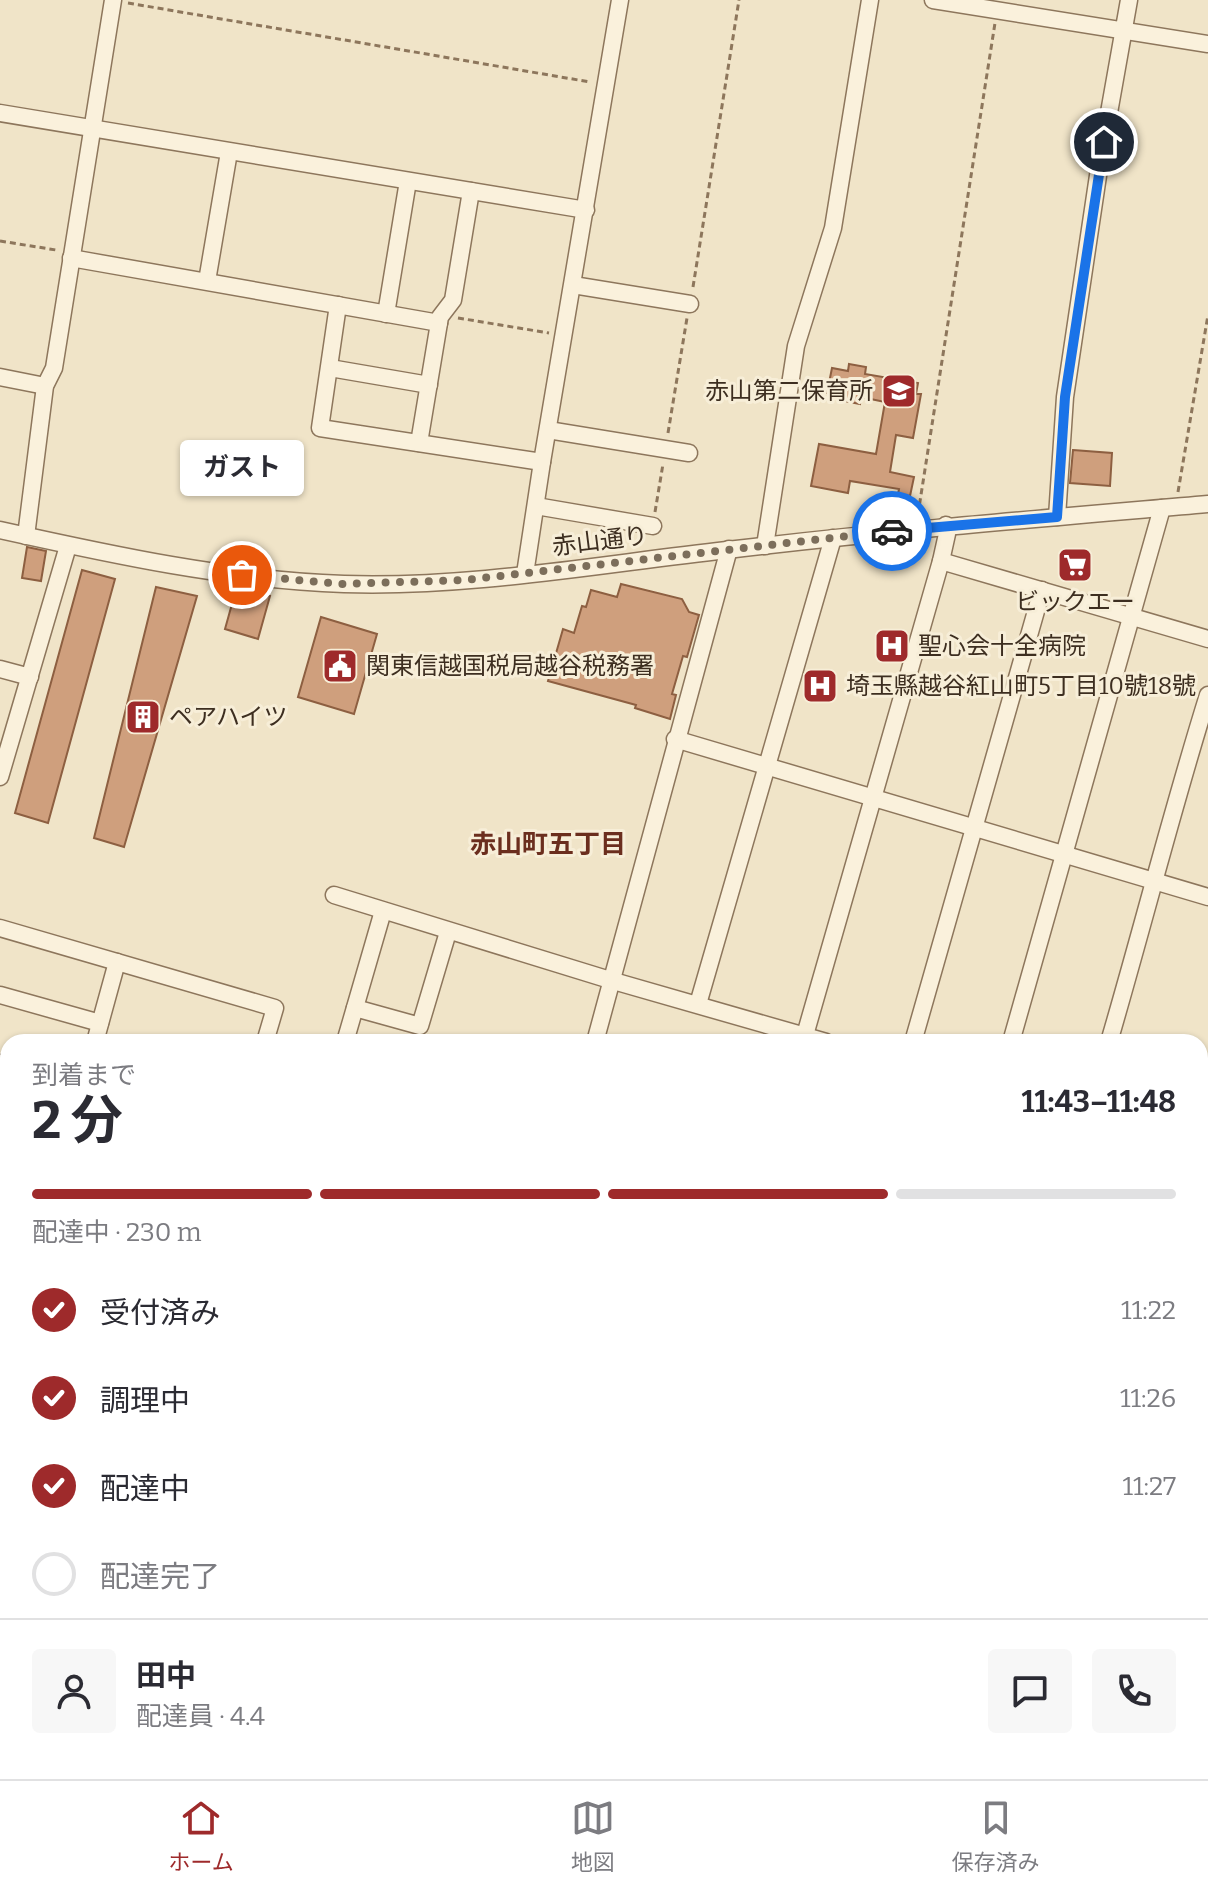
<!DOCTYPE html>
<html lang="ja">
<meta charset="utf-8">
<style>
:root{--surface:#fff;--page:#f7f7f7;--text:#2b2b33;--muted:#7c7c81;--line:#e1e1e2;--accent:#9e2a2b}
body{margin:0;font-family:Bitter,"Noto Sans JP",serif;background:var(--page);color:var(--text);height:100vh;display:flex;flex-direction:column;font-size:30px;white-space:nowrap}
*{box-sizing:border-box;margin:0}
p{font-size:26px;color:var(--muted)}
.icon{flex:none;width:44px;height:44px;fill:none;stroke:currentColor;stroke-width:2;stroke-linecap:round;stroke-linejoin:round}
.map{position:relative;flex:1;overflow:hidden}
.side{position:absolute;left:0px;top:1034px;width:1208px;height:746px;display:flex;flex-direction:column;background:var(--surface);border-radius:24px 24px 0 0;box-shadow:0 2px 6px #0004}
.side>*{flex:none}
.pin{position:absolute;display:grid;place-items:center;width:68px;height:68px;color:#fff;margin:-34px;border:4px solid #fff;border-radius:50%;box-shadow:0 2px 8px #0007}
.courier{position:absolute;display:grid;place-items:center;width:80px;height:80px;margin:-40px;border:6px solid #1a73e8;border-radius:50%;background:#fff;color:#222;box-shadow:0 2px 10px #0007}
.bubble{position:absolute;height:56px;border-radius:8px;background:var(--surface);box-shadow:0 2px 6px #0004;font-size:26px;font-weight:700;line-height:56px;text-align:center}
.overview em{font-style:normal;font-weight:700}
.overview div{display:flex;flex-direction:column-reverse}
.overview{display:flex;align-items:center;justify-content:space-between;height:136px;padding:0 32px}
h1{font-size:52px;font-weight:700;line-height:60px}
.bar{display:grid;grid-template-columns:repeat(4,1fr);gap:12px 8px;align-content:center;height:96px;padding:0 32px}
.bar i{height:10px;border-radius:6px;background:var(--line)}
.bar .on{background:var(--accent)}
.bar p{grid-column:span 4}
.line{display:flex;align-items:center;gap:20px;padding:0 32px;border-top:2px solid var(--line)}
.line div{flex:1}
.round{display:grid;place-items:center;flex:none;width:84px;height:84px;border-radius:8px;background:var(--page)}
ol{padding:0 32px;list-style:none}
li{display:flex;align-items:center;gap:24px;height:88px}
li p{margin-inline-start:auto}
li .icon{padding:8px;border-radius:50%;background:var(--accent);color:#fff;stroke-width:4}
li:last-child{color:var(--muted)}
li i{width:44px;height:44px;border:4px solid var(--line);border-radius:50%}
.dock{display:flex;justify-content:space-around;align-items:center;height:112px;border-top:2px solid var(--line);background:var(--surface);font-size:22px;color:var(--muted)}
.dock a{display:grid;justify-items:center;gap:4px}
.dock .on{color:var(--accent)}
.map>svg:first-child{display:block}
.building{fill:#cf9f7d;stroke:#8d5f41;stroke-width:2}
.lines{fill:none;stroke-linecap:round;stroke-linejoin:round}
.minor-casing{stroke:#8d765c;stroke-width:19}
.path{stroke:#8d765c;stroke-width:3;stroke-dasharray:6 4;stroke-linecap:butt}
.minor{stroke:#faf1dc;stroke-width:16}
.rail{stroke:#3d2e20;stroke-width:5;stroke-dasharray:14 14;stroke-linecap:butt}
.done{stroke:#7c6e5b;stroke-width:8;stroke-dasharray:0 14.4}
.route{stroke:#1a73e8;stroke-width:10}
.labels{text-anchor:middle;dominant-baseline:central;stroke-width:6;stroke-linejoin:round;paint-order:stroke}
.poi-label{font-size:24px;fill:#3d2e20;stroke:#f7eed8;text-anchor:start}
.street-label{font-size:24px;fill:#3d2e20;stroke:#f7eed8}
.neighbourhood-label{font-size:26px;font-weight:bold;fill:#6b2e1e;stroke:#f7eed8}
</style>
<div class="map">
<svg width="1208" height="1779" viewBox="0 0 1208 1779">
<rect width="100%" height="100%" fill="#f0e4c8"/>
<g class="building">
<path d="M849 364 866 367 865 374 918 383 916 394H921L913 438 896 435 890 472 914 477 910 496 898 494 899 489 850 481 848 493 811 486 819 444 876 454 885 402 861 397 860 404 844 401V396L827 393 832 368 848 371Z"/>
<path d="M1073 450 1112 453 1110 486 1070 483Z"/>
<path d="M27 547 46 551 41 581 22 578Z"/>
<path d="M82 570 115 579 48 823 15 813Z"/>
<path d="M621 584 682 599 689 612 699 615 687 657 683 656 672 694 676 695 670 719 635 708 636 705 548 681 563 629 574 633 582 606 586 607 591 590 617 597Z"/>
<path d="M237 586 270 596 258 639 225 629Z"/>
<path d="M156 587 197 596 124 847 94 838Z"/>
<path d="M321 617 377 634 354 714 298 697Z"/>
</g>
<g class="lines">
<defs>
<g id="minor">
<path d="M933 0 1208 44"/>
<path d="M0 113 586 210"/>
<path d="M71 258 439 323"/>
<path d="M207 281 229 152"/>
<path d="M573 285 690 304"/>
<path d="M338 305 320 428 542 462"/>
<path d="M386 314 408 181"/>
<path d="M330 368 429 385"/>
<path d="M0 377 45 386"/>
<path d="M548 430 689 453"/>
<path d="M419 443 440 317 453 300 471 191"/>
<path d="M536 506 653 526"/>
<path d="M1057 517 1065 397 1099 169 1129 0"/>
<path d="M0 530C113 555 228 580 344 584 472 588 600 564 727 550 887 531 1047 518 1208 504"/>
<path d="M26 536 45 386 54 368 113 0"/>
<path d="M765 546 796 346 833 228 870 0"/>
<path d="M941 561 1208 639"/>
<path d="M525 574 542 462 620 0"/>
<path d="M0 669 30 677"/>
<path d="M675 739 1208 897"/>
<path d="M0 777 68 546"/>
<path d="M334 895 610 980 826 1042"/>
<path d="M0 928 275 1008 265 1042"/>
<path d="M0 995 100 1023"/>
<path d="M698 1004 833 538"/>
<path d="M355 1008 420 1026 448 932"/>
<path d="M95 1042 117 962"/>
<path d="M345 1042 383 911"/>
<path d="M595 1042 729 549"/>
<path d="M803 1042 941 561 947 534 946 525"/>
<path d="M913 1042 1042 590"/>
<path d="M1011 1042 1162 508"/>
<path d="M1109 1042C1143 926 1172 810 1208 695"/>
<path d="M0 1063 8 1065"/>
<path d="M1200 1152 1208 1154"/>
<path d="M1200 1279 1208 1273"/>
<path d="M0 1325 8 1327"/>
<path d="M1200 1375 1208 1370"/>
<path d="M0 1444 8 1447"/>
<path d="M0 1468 8 1465"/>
<path d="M1200 1620 1208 1625"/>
<path d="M1200 1697 1208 1683"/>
<path d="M0 1741 8 1738"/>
<path d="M0 1768 5 1779"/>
<path d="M84 1772 88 1779"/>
<path d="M595 1772 597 1779"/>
<path d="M671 1772 674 1779"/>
<path d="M757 1772 759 1779"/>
<path d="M941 1772 957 1779"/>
<path d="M284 1779 299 1772"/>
<path d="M457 1779 473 1772"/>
<path d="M631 1779 648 1772"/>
</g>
</defs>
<use href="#minor" class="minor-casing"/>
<g class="path">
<path d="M128 3 590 82"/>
<path d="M0 241 56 250"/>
<path d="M693 287 739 0"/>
<path d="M458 318 549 333"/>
<path d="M668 433 687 318"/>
<path d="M1178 492 1208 315"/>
<path d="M655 512 663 464"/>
<path d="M918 514 995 23"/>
<path d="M0 1189 8 1191"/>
</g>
<use href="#minor" class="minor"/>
<g class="rail">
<path d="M1200 1298 1208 1292"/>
<path d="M1200 1325 1208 1319"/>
<path d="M1200 1342 1208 1336"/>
<path d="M333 1779 348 1772"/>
<path d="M354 1779 368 1772"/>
<path d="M379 1779 394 1772"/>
<path d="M398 1779 413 1772"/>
</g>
</g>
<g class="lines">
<path class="done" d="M242 575 342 584 465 580 892 531"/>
<path class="route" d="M892 531 1057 517 1065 397 1104 142"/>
</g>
<defs>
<symbol id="school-square" viewBox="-11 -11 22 22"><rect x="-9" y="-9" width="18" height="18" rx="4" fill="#9e2a2b" stroke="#f7eed8"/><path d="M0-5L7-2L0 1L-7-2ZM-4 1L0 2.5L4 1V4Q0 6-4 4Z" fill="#fff"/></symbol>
<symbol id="supermarket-square" viewBox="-11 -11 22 22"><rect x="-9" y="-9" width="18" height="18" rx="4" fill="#9e2a2b" stroke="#f7eed8"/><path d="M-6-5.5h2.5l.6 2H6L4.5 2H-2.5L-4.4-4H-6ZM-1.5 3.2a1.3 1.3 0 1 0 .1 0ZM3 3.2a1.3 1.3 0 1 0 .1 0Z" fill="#fff"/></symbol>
<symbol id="hospital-square" viewBox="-11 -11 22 22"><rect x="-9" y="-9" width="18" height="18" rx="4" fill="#9e2a2b" stroke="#f7eed8"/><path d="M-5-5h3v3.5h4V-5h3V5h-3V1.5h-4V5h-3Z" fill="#fff"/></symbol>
<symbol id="civic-square" viewBox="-11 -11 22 22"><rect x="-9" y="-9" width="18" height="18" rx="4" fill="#9e2a2b" stroke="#f7eed8"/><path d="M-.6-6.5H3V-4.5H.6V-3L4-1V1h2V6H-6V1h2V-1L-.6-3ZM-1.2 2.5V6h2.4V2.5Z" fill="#fff"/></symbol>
<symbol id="building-square" viewBox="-11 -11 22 22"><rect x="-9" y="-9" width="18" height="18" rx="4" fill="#9e2a2b" stroke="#f7eed8"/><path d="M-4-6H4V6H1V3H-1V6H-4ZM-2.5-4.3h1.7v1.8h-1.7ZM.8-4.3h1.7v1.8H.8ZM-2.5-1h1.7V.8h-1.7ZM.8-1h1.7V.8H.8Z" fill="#fff"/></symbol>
</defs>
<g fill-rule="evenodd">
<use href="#school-square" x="879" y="371" width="40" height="40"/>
<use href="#supermarket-square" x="1055" y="545" width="40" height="40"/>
<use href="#hospital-square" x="872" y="626" width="40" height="40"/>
<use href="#civic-square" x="320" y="646" width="40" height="40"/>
<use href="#hospital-square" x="800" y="666" width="40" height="40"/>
<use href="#building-square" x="123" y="697" width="40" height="40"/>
</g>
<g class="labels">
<g class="poi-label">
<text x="873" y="391" text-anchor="end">赤山第二保育所</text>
<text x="1075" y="602" text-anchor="middle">ビックエー</text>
<text x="918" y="646">聖心会十全病院</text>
<text x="366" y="666">関東信越国税局越谷税務署</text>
<text x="846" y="686">埼玉縣越谷紅山町5丁目10號18號</text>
<text x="169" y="717">ペアハイツ</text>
</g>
<g class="street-label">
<text transform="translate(600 541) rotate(-7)">赤山通り</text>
</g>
<g class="neighbourhood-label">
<text x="548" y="844">赤山町五丁目</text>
</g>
</g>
</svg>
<div class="pin" style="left:242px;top:575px;background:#ea580c"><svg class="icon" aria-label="bag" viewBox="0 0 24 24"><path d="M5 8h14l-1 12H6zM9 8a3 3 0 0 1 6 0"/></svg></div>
<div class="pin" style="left:1104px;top:142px;background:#1f2937"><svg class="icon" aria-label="home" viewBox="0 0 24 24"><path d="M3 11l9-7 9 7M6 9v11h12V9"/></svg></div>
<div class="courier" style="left:892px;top:531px"><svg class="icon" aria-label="car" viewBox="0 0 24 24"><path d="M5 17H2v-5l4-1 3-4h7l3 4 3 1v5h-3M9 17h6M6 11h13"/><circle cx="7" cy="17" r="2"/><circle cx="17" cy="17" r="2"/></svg></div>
<div class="bubble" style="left:180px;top:440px;width:124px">ガスト</div>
<section class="side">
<div class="overview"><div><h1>2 分</h1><p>到着まで</p></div><em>11:43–11:48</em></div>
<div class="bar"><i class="on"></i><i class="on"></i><i class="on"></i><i></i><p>配達中 · 230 m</p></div>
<ol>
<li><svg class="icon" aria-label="check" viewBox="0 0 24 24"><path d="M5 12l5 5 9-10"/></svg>受付済み<p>11:22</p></li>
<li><svg class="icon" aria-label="check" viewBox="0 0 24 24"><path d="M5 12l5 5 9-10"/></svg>調理中<p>11:26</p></li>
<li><svg class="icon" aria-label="check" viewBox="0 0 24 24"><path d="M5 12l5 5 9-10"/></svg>配達中<p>11:27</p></li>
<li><i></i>配達完了</li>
</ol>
<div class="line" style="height:144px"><a class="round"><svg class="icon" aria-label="person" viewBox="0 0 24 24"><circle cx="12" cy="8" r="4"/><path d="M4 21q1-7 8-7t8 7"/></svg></a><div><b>田中</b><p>配達員 · 4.4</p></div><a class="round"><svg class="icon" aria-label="chat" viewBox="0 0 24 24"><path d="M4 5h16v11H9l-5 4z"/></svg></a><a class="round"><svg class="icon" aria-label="phone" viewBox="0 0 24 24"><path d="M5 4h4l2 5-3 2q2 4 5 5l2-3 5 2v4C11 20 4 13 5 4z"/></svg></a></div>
</section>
</div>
<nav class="dock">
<a class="on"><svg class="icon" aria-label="home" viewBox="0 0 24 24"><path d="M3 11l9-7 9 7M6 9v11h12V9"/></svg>ホーム</a>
<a><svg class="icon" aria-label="map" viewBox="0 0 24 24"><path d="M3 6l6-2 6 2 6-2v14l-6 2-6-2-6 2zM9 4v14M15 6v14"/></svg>地図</a>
<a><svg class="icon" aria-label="saved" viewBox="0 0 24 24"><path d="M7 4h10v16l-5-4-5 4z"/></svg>保存済み</a>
</nav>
